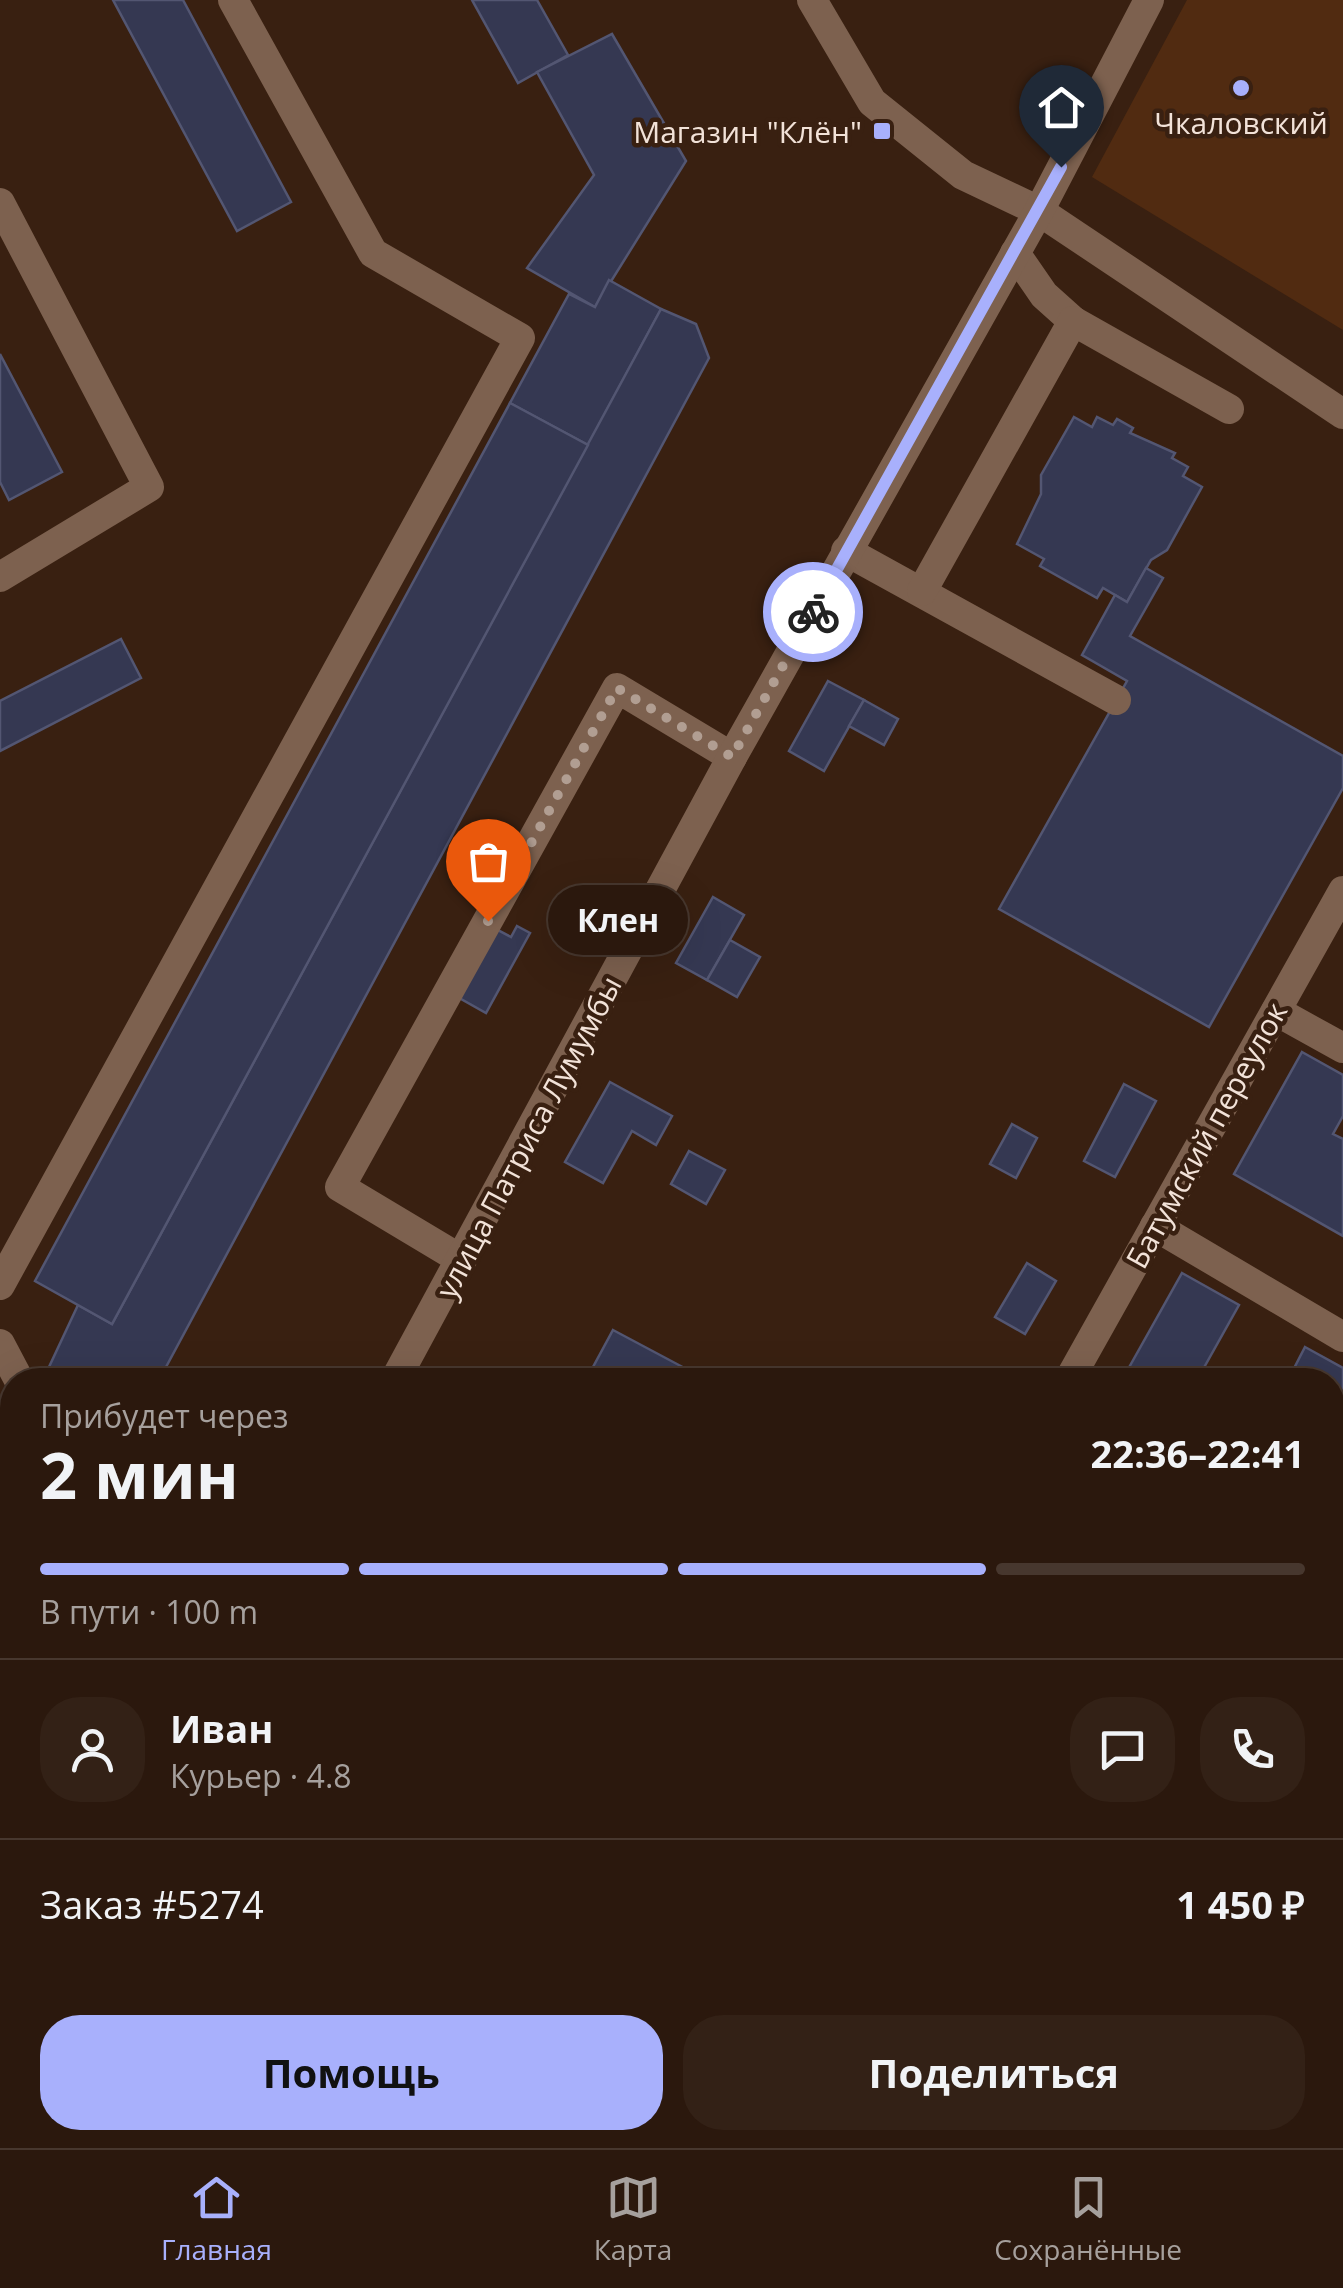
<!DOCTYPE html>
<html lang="ru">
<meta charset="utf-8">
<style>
:root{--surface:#2b180d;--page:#332116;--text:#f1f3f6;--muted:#a6a09d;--line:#47372e;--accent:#a8b0fc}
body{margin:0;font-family:"Open Sans",sans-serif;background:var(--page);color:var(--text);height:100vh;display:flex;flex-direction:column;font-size:38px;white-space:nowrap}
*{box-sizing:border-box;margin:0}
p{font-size:32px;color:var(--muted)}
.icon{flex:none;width:55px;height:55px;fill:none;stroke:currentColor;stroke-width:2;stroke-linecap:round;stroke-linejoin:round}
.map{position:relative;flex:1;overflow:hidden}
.drawer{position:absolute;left:0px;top:1368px;width:1345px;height:782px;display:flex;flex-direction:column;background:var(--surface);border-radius:40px 40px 0 0;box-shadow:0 10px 40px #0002,0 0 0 2px var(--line)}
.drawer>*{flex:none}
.pin{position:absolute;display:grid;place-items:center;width:85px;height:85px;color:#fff;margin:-102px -42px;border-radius:50% 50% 50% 0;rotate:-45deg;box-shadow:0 0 10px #0007}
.pin .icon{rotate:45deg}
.courier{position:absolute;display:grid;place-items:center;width:100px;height:100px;margin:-50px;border:8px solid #a8b0fc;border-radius:50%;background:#fff;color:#222;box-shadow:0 2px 12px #0007}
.bubble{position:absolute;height:70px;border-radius:35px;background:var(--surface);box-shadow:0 10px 40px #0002,0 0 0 2px var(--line);font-size:32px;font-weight:700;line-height:70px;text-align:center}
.head em{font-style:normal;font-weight:700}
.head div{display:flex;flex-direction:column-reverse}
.head{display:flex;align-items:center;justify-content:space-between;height:170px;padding:0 40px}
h1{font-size:65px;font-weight:700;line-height:75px}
.bar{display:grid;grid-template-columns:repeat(4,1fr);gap:15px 10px;align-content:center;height:120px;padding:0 40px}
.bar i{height:12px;border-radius:8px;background:var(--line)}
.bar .on{background:var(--accent)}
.bar p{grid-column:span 4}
.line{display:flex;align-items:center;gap:25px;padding:0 40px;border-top:2px solid var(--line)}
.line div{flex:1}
.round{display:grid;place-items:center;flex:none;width:105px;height:105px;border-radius:40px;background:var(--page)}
.action{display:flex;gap:20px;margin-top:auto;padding:20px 40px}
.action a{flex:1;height:115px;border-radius:40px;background:var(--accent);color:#111;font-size:40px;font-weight:700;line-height:115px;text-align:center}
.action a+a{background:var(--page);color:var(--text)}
.tabs{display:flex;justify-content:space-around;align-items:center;height:140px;border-top:2px solid var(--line);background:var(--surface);font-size:28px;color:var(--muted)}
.tabs a{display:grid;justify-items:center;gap:5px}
.tabs .on{color:var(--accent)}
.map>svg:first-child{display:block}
.green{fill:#512b11}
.building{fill:#353852;stroke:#535672;stroke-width:2.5}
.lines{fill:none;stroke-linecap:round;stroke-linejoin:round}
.path{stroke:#8a7568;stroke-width:6;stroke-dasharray:10 5;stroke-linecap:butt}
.minor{stroke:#7d614f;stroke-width:30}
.done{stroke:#b19e92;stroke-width:10;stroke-dasharray:0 18}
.route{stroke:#a8b0fc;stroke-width:12}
.poi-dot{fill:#a8b0fc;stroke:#392011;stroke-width:4}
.labels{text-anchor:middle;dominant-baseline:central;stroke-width:9;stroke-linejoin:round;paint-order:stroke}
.poi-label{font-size:30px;fill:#f2e2d8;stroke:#392011}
.street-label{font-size:30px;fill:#f2e2d8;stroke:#392011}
</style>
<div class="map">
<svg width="1343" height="2148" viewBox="0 0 1343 2148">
<rect width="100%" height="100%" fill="#392011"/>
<g class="green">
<path d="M1187 0H1343V330L1092 177Z"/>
<path d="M1333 1873 1343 1875V2148H17L23 2138H1332Z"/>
</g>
<g class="building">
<path d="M113 0H183L291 202 237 231Z"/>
<path d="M472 0H537L568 55 518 83Z"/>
<path d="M612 34 686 161 595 307 527 268 594 175 537 72Z"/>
<path d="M609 280 661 309 588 445 510 403 569 294 595 307Z"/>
<path d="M661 309 696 324 709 358 159 1380H74L49 1367 78 1305 112 1324Z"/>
<path d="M0 354 62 472 9 500 0 482Z"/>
<path d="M510 403 588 445 112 1324 35 1281Z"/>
<path d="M1074 417 1092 427 1097 417 1113 425 1117 419 1133 428 1130 433 1175 453 1172 458 1188 467 1183 476 1202 487 1167 550 1151 560 1127 602 1103 588 1097 598 1040 566 1044 559 1017 544 1041 494V475Z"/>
<path d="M1146 568 1163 578 1130 636 1343 756V788L1209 1027 999 909 1127 681 1082 655 1115 595 1127 602Z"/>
<path d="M121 639 141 678 0 751V701Z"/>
<path d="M828 681 864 700 824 771 789 751Z"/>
<path d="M864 700 898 719 884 745 849 726Z"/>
<path d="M713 897 744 915 707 980 676 963Z"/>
<path d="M517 926 530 933 486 1013 454 995 492 927 511 937Z"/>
<path d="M730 940 760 957 737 997 707 980Z"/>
<path d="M1302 1052 1343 1075V1116L1333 1134 1343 1139V1236L1234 1174Z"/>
<path d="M610 1082 672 1116 656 1145 632 1131 603 1183 565 1162Z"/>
<path d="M1124 1084 1156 1101 1115 1177 1084 1161Z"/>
<path d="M1012 1124 1037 1138 1016 1178 990 1164Z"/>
<path d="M689 1151 725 1170 706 1204 671 1184Z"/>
<path d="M1027 1263 1056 1281 1025 1334 995 1317Z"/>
<path d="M1182 1273 1239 1305 1197 1380H1122Z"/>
<path d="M613 1330 707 1380H586Z"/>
<path d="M1305 1347 1343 1368V1421L1332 1416V1380H1288Z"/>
<path d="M1332 1484 1343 1490 1342 1549 1332 1543Z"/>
<path d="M0 1567 12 1574V1652L4 1667 0 1664Z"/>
<path d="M1332 1598 1343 1604V1711L1332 1706Z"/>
</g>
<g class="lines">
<g class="path">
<path d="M1332 1900 1343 1902"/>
<path d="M0 1933 12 1910"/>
<path d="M1332 1940 1343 1934"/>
<path d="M1332 2129 1343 2113"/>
<path d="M322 2138 323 2148"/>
<path d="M881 2138V2148"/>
<path d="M39 2148 45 2138"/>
<path d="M260 2148 278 2138"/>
<path d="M951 2148 970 2138"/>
<path d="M1320 2148 1327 2138"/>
</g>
<g class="minor">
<path d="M812 0 872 102 963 175 1039 211 1343 414"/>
<path d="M0 203 149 487 0 577"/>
<path d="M1015 253 1044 295 1073 321"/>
<path d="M846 551 1116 700"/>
<path d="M922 591 1073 321 1229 409"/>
<path d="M1276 1011 1343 1048"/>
<path d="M1155 1226 1343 1337"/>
<path d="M462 1260 340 1187 617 688 732 757"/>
<path d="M0 1285 520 338 373 253 233 0"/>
<path d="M0 1344 19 1380"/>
<path d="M395 1380 732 757 1039 211 1149 0"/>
<path d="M1069 1380 1343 891"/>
<path d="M0 1421 12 1414"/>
<path d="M1332 1564 1343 1570"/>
<path d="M1332 1807 1343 1809"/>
<path d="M0 2111 12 2087"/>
</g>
</g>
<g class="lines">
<path class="done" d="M488 921 617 688 732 757 813 612"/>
<path class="route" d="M813 612 1061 167"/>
</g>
<g class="poi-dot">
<circle cx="1241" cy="88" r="10"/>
<rect x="872" y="121" width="20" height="20" rx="5"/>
</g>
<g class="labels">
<g class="poi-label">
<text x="1241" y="122">Чкаловский</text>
<text x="862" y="131" text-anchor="end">Магазин "Клён"</text>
</g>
<g class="street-label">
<text transform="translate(1206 1135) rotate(-61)">Батумский переулок</text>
<text transform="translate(528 1137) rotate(-62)">улица Патриса Лумумбы</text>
</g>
</g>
</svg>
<div class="pin" style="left:488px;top:921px;background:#ea580c"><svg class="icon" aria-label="bag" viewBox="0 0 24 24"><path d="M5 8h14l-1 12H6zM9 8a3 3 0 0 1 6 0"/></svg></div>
<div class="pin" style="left:1061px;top:167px;background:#1f2937"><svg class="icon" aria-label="home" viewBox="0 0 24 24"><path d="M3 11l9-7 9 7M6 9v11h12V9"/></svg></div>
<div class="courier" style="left:813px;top:612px"><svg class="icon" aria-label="bike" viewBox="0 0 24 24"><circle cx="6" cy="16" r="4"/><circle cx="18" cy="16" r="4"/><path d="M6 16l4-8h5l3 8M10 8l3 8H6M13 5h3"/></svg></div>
<div class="bubble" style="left:548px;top:885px;width:140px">Клен</div>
<section class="drawer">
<div class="head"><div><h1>2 мин</h1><p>Прибудет через</p></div><em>22:36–22:41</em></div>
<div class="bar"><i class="on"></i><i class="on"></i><i class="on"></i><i></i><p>В пути · 100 m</p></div>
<div class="line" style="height:180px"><a class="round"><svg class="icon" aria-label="person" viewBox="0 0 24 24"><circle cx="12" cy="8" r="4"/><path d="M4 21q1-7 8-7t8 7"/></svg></a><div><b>Иван</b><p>Курьер · 4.8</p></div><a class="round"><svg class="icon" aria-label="chat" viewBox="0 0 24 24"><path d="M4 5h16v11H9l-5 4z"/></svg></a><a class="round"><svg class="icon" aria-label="phone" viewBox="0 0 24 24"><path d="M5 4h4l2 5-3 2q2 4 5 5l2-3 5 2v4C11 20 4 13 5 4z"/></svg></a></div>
<div class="line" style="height:130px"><div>Заказ #5274</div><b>1 450 ₽</b></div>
<div class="action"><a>Помощь</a><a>Поделиться</a></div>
</section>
</div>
<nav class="tabs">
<a class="on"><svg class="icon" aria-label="home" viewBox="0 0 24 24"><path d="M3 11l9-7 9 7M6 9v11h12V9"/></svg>Главная</a>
<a><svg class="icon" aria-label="map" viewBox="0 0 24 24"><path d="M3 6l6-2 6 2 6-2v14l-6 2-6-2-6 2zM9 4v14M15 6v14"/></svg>Карта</a>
<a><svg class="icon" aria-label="saved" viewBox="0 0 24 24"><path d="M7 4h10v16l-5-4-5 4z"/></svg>Сохранённые</a>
</nav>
